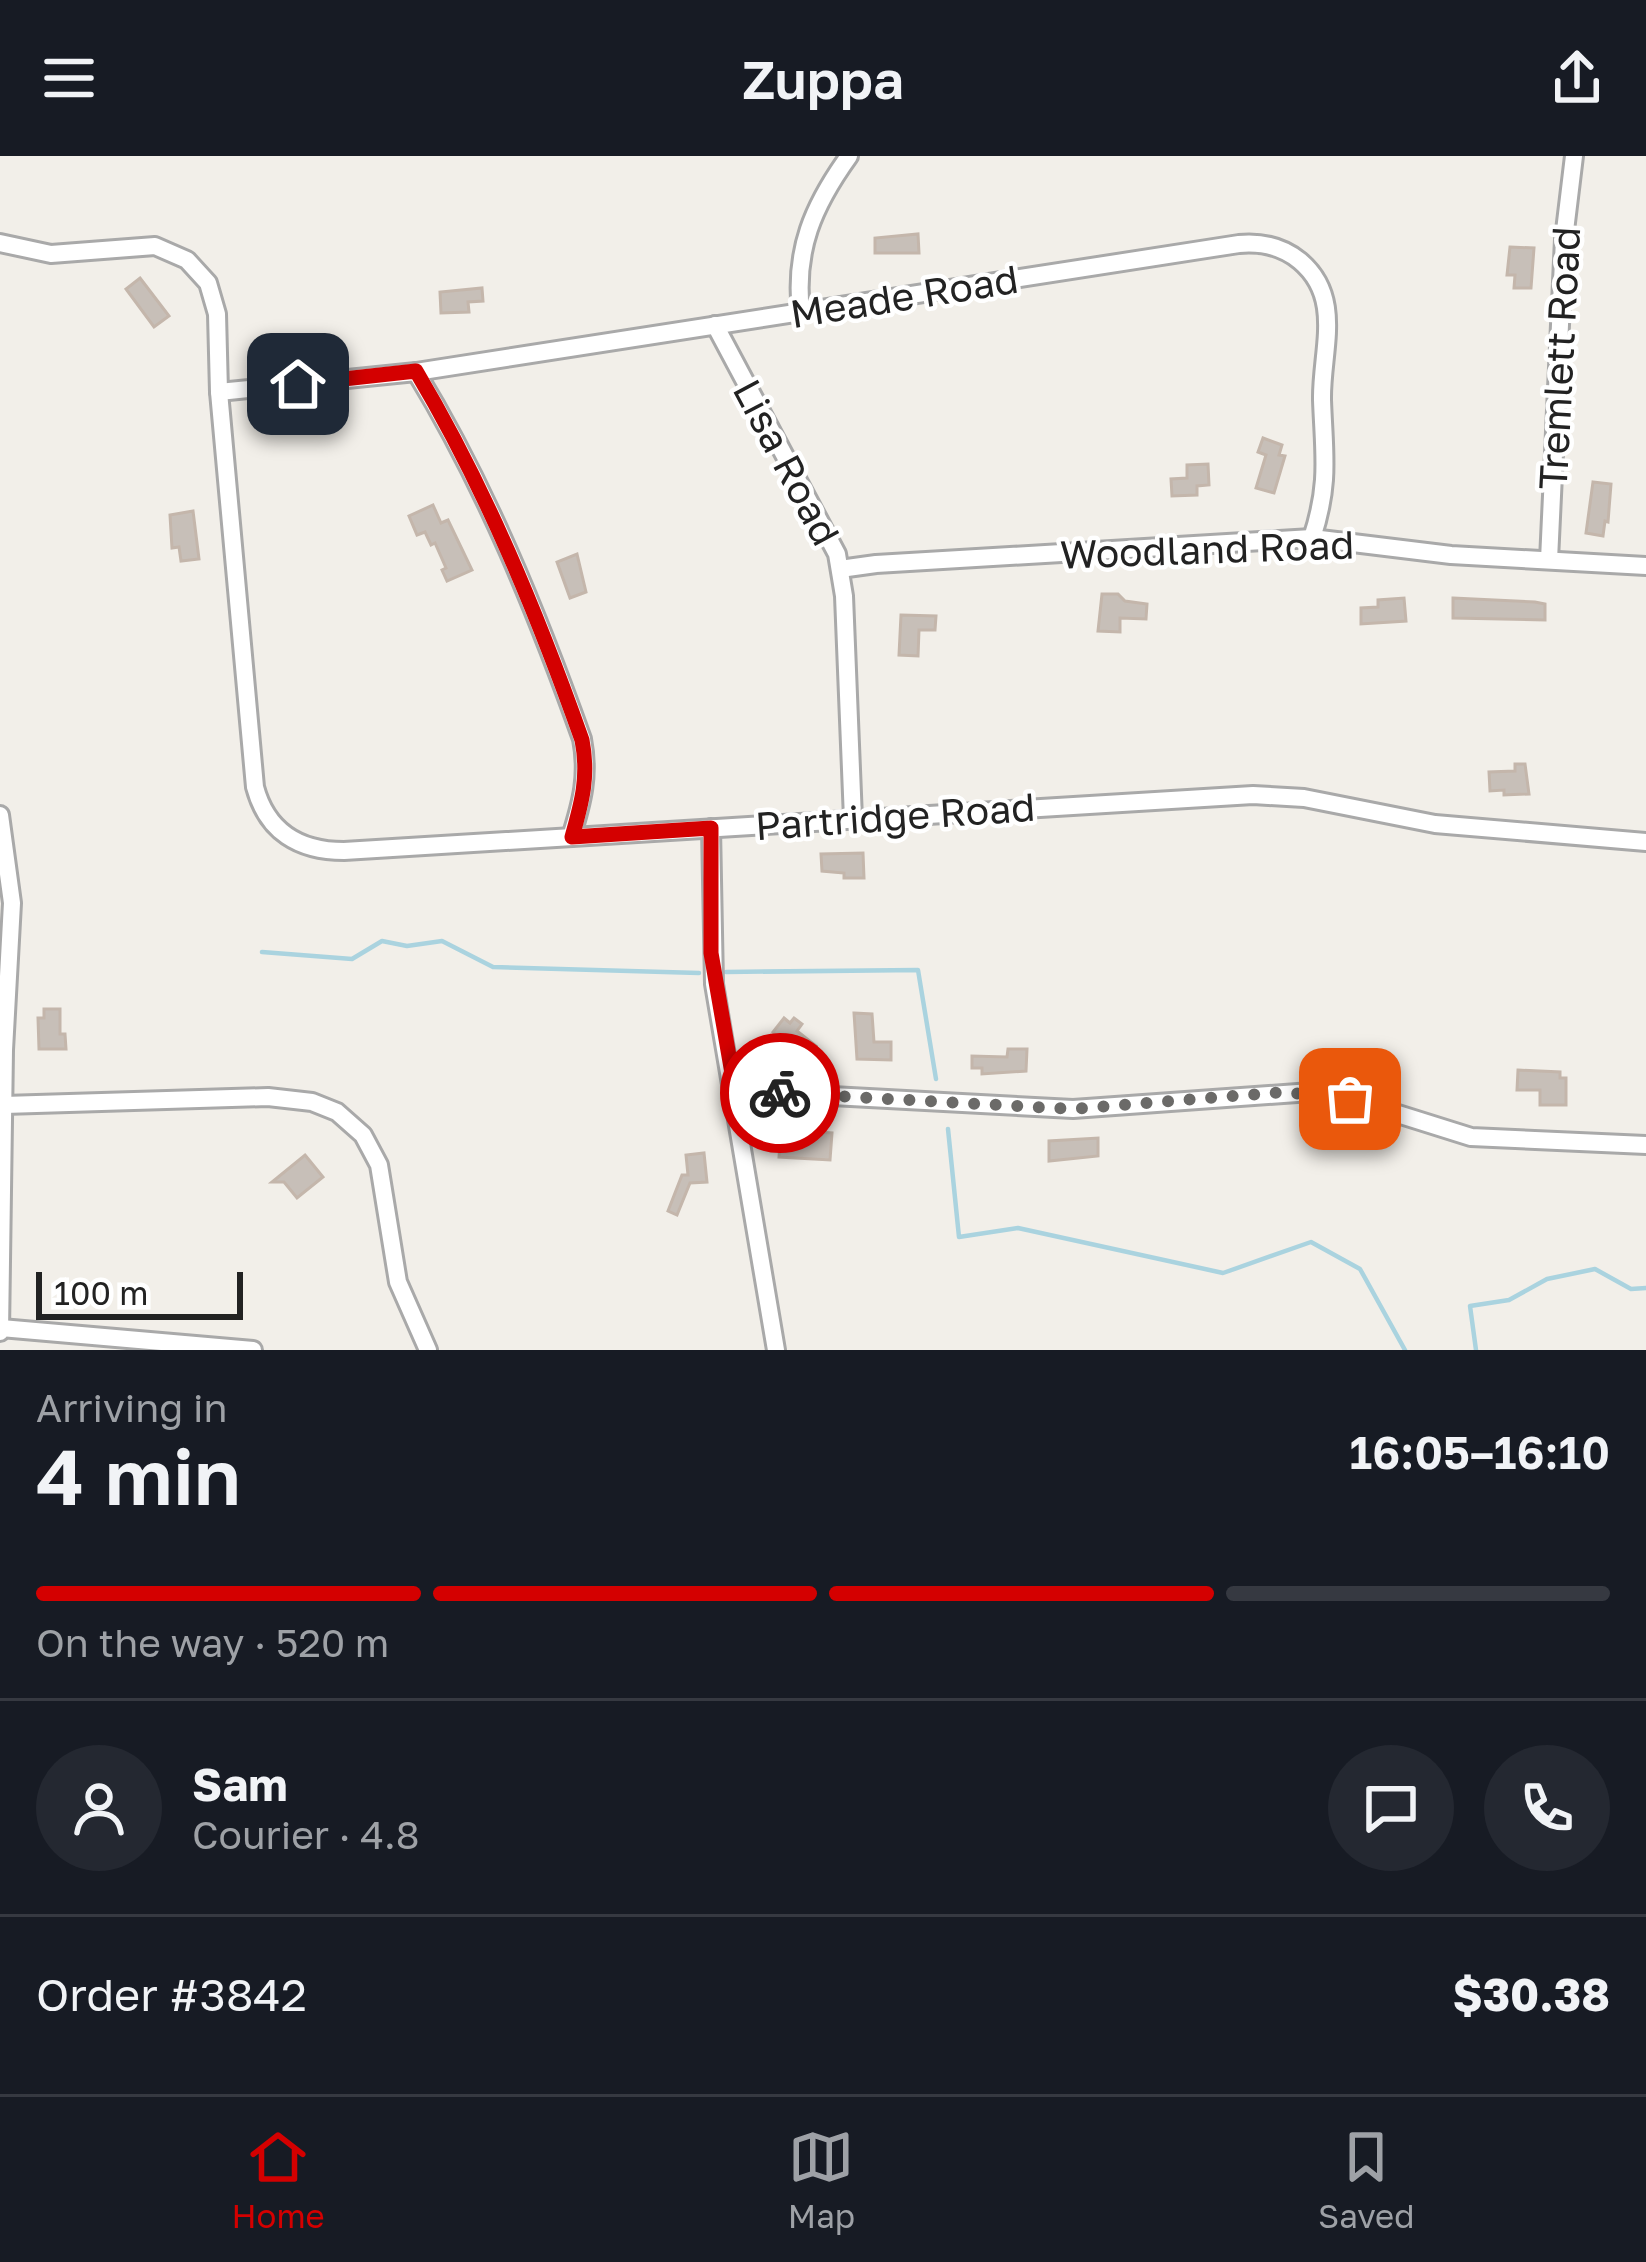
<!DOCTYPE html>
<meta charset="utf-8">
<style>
:root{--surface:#171b24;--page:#242831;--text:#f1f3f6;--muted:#9ea1a6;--line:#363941;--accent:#d40000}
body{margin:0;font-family:"Golos Text",sans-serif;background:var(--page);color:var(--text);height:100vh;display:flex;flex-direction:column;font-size:45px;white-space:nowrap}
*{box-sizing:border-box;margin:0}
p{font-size:39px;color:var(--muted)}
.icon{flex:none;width:66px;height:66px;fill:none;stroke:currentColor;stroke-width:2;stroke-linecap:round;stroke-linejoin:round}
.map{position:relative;height:1194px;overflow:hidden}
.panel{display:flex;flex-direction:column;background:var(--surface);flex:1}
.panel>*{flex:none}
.scale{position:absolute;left:36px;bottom:30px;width:207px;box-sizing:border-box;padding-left:12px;border:6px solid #222;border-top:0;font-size:33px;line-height:42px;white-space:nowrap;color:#222;-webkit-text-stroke:9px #fff;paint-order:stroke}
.pin{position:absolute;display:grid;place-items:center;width:102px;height:102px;color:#fff;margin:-51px;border-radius:24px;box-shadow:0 6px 18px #0006}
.courier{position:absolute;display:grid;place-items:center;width:120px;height:120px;margin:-60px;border:9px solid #d40000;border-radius:50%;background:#fff;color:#222;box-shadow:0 3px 15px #0007}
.overview em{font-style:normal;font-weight:600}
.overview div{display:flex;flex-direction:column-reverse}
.overview{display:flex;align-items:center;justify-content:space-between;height:204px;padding:0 36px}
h1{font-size:78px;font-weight:600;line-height:90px}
.bar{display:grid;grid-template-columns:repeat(4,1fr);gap:18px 12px;align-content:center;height:144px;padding:0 36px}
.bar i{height:15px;border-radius:9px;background:var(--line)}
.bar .selected{background:var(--accent)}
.bar p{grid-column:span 4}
.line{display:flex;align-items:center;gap:30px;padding:0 36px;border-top:3px solid var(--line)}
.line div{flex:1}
.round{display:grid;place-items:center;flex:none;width:126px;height:126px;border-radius:63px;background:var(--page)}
header{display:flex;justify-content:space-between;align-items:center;height:156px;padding:0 36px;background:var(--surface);font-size:54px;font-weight:600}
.tab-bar{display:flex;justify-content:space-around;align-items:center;height:168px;border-top:3px solid var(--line);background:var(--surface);font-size:33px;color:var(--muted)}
.tab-bar a{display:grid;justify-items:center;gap:6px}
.tab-bar .selected{color:var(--accent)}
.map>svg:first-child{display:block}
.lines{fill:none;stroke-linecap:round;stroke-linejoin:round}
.stream{stroke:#aad3df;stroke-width:4.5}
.building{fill:#c7bfb8;stroke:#c4b6ab;stroke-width:3}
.street-casing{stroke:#a9a9a9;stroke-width:22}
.street{stroke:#fff;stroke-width:16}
.done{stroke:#6b6a68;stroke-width:12;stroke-dasharray:0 21.6}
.route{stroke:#d40000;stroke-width:15}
.labels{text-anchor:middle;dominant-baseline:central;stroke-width:9;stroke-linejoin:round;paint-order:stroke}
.street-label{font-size:39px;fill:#222;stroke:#fff}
</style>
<header><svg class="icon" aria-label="menu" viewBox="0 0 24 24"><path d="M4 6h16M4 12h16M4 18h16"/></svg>Zuppa<svg class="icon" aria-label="share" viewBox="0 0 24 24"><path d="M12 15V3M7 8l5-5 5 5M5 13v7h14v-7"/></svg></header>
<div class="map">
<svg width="1646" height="1194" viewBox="0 0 1646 1194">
<rect width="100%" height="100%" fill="#f2efe9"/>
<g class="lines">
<g class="stream">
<path d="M262 796 352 803 382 785 407 790 442 785 493 811 699 817"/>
<path d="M726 816 918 814 936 923"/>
<path d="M948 973 959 1081 1018 1072 1223 1117 1311 1086 1360 1113 1405 1194"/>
<path d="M1476 1194 1470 1150 1509 1144 1547 1123 1595 1113 1631 1133 1646 1132"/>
</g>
</g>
<g class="building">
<path d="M918 78 919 97H875V82Z"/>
<path d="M1510 91 1534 92 1531 132H1514L1515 119H1507Z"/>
<path d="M140 122 169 160 154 171 126 133Z"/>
<path d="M482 132 483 145 468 146 469 156 441 157 440 136Z"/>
<path d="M1263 282 1282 289 1279 299 1285 300 1274 337 1256 332 1266 299 1258 296Z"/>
<path d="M1208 308 1209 329 1197 330V339L1172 340 1171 323 1187 322V309Z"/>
<path d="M1593 326 1611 328 1608 366 1605 365 1603 380 1586 377Z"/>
<path d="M433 349 441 367 448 364 472 414 447 425 442 414 446 412 435 387 431 389 425 376 417 379 409 360Z"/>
<path d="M193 355 199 403 181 405 179 391 172 392 170 359Z"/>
<path d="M577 398 586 436 570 442 557 406Z"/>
<path d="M1102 438H1118L1125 445 1147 448 1146 463 1120 462V476L1098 475Z"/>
<path d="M1404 442 1406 465 1361 468V452L1378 451V444Z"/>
<path d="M1453 442 1535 446 1545 448V464L1453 462Z"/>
<path d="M901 459 936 460 935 474H919L918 500 899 499Z"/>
<path d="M1515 608H1525L1529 638 1504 639V634L1490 635 1489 616 1515 615Z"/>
<path d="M863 697 864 722H844V717L822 715 821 698Z"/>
<path d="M44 853H60V878H65L66 893H39L38 862H44Z"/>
<path d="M854 857 872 858 874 886H891V904L857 903Z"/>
<path d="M784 862 790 867 794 862 802 868 797 875 816 890 804 904 773 876Z"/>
<path d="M1008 893H1027L1026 915 982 918V912H972V900L1007 901Z"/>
<path d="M1518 914 1560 916V922H1566V949H1540V934H1517Z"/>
<path d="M781 974 832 977 830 1004 779 1001Z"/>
<path d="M1098 982V1000L1049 1005V985Z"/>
<path d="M704 997 707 1026 690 1027 677 1059 668 1055 682 1019H688L686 999Z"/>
<path d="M305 999 323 1021 297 1042 284 1026H272Z"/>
</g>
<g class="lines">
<defs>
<g id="street">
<path d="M0 87 51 98 155 90 187 104 208 127 217 158 219 236 255 631C267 676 299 695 344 695L1253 639 1304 642 1435 668 1646 686"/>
<path d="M801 156C794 94 813 50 849 0"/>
<path d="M715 169 837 398 844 440 853 663"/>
<path d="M416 216C486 331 537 457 582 583 589 619 582 646 571 681"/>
<path d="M219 236 416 216 1239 88C1261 86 1282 90 1300 105 1344 142 1321 195 1322 244 1324 299 1330 327 1312 382"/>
<path d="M1549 404 1564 83 1574 0"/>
<path d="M840 413 876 408 1312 382 1451 399 1646 410"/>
<path d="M0 659 12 747 4 894 0 1176"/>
<path d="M711 672 714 828 776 1194"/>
<path d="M737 946 776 937 1073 953 1311 936 1350 943 1471 981 1646 989"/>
<path d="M4 949 268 941 312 946 337 956 363 979 379 1009 398 1126 428 1194"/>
<path d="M1 1172 253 1194"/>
</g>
</defs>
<use href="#street" class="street-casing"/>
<use href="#street" class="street"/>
</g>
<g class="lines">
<path class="done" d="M780 937 1072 953 1284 936 1350 943"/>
<path class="route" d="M298 228 416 215C485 331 537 457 582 584 589 620 582 646 572 681L711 672V797L737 946 780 937"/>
</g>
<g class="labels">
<g class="street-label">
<text transform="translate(904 140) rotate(-9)">Meade Road</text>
<text transform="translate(1559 202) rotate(-87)">Tremlett Road</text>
<text transform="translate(787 306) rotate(62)">Lisa Road</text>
<text transform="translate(1207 393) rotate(-2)">Woodland Road</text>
<text transform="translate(895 660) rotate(-4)">Partridge Road</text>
</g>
</g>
</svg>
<div class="scale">100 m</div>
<div class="pin" style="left:1350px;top:943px;background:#ea580c"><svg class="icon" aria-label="bag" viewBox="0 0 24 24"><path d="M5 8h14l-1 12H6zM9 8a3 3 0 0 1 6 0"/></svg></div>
<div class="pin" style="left:298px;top:228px;background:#1f2937"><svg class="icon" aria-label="home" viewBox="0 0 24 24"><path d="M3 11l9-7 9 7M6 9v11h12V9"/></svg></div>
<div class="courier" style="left:780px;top:937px"><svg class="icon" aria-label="bike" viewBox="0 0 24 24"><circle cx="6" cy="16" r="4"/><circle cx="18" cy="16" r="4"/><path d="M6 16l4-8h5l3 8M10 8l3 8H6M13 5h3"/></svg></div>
</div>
<section class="panel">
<div class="overview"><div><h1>4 min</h1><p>Arriving in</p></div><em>16:05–16:10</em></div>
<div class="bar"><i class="selected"></i><i class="selected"></i><i class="selected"></i><i></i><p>On the way · 520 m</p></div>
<div class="line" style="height:216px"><a class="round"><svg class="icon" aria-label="person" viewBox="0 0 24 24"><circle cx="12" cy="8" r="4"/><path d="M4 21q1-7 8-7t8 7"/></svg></a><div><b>Sam</b><p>Courier · 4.8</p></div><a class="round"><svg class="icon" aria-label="chat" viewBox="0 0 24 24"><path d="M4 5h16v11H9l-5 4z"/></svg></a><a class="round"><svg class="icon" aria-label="phone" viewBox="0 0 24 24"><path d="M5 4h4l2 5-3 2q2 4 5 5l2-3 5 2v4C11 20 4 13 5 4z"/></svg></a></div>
<div class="line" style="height:156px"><div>Order #3842</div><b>$30.38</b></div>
</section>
<nav class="tab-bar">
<a class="selected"><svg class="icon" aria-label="home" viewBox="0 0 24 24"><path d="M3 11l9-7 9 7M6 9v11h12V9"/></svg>Home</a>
<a><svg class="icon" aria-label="map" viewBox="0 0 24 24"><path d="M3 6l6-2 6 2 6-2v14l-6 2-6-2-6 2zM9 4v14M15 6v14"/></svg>Map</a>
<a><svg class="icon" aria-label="saved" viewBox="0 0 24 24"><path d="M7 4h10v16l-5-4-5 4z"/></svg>Saved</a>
</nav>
